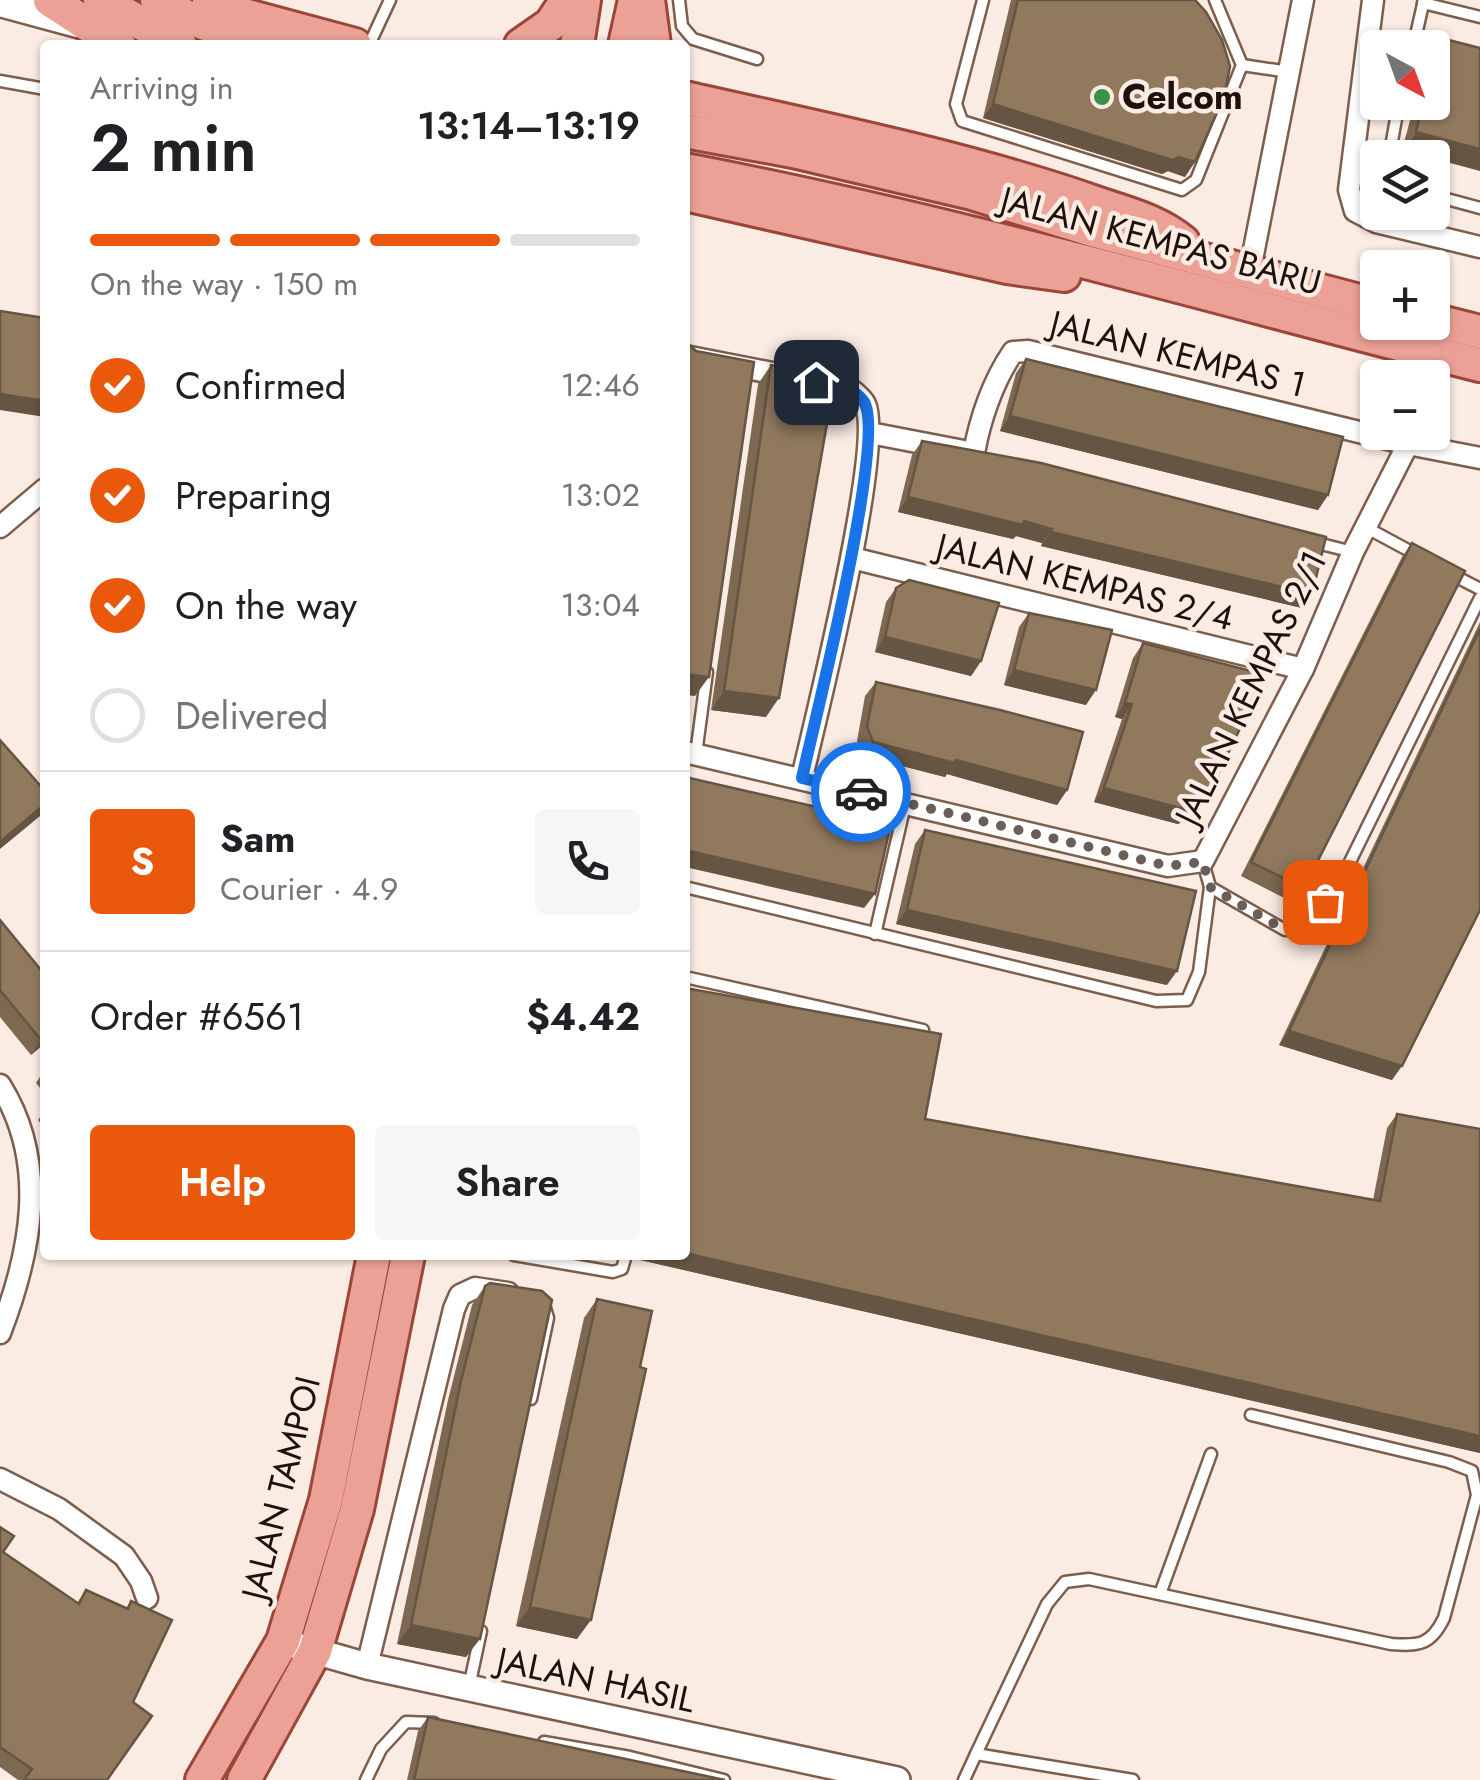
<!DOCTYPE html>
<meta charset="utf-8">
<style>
:root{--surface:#fff;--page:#f6f6f6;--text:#202124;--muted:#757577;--line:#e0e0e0;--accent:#ea580c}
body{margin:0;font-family:Jost,sans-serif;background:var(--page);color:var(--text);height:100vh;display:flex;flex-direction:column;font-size:38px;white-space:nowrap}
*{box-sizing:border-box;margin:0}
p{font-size:32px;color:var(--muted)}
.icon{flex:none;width:55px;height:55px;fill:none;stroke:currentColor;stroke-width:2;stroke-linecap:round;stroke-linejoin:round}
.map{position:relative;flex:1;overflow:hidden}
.side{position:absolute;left:40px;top:40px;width:650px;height:1220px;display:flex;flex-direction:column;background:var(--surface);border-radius:10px;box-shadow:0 2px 8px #0004}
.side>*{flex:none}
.needle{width:65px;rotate:139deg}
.buttons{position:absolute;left:1360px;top:30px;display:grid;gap:20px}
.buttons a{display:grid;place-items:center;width:90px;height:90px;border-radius:10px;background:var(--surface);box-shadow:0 2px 8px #0004;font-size:50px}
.pin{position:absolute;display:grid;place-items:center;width:85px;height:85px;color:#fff;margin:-42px;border-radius:20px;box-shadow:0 5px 15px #0006}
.courier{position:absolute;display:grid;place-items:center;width:100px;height:100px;margin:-50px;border:8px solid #1a73e8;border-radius:50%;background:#fff;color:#222;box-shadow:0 2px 12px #0007}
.summary em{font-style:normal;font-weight:600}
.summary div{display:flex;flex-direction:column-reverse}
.summary{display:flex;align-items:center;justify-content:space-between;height:170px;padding:0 50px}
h1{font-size:65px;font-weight:600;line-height:75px}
.bar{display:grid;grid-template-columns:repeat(4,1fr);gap:15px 10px;align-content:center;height:120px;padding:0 50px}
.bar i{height:12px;border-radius:8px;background:var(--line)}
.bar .on{background:var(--accent)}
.bar p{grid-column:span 4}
.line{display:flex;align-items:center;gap:25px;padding:0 50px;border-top:2px solid var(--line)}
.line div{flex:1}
.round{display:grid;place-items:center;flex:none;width:105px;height:105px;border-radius:10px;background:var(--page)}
ol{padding:0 50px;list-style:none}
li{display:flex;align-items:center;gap:30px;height:110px}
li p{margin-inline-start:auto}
li .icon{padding:10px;border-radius:50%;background:var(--accent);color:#fff;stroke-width:4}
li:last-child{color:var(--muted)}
li i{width:55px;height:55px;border:5px solid var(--line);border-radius:50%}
.action{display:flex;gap:20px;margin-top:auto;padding:20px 50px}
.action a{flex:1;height:115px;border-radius:10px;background:var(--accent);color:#fff;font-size:40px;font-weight:600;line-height:115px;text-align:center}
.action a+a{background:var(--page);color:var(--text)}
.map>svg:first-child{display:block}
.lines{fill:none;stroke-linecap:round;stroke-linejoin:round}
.service-casing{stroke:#7d5e4c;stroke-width:15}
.minor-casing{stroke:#7d5e4c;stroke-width:25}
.tertiary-casing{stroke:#7d5e4c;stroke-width:30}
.secondary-casing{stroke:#7d5e4c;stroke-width:35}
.primary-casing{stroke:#9b4638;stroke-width:38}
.service{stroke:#fff;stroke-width:10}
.minor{stroke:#fff;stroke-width:20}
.tertiary{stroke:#fff;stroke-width:25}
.secondary{stroke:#fff;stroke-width:30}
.primary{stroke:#eba196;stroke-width:32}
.wall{fill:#7d6851}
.shaded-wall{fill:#665542}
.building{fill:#91795e;stroke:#665542;stroke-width:2.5}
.done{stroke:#6b5d57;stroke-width:10;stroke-dasharray:0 18}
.route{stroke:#1a73e8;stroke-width:12}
.poi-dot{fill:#369345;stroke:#faebe3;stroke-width:4}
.labels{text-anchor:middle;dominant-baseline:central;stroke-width:9;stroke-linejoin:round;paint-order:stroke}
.poi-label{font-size:35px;font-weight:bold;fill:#1e110b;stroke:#faebe3;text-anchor:start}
.street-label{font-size:35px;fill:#1e110b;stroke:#faebe3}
</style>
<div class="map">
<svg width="1480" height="1780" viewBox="0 0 1480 1780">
<rect width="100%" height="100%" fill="#faebe3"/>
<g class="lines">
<defs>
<g id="service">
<path d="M679 0 682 26 693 39 757 59"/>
<path d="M983 0 956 104 962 121 1182 190 1196 180 1242 65 1215 0"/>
<path d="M1423 3 1480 17"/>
<path d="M369 45 390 0"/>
<path d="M1413 48 1424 0"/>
<path d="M1242 65 1289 72"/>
<path d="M0 81 45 89"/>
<path d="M1389 158 1399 102"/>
<path d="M1432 195 1480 208"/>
<path d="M1367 528 1419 556"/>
<path d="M1313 542 1353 552"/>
<path d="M1451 574 1480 589"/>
<path d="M696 754 707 672"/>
<path d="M1203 862 1210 887 1285 930 1306 929 1343 876 1480 598"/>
<path d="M685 887 1156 1001 1187 1000 1199 972 1210 887"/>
<path d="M875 934 905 805"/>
<path d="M685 977 923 1030"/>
<path d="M514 1255 613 1272 622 1269 626 1255"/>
<path d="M531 1399 548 1318 545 1308"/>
<path d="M1160 1594 1211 1454"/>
<path d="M469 1687 481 1631"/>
<path d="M544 1742 630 1757 724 1780"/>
<path d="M366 1780 381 1749 406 1722 434 1723"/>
<path d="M964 1780 976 1754"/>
<path d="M1133 1780 976 1754 1047 1604 1065 1582 1089 1579 1391 1644C1419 1646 1431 1645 1444 1618L1477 1495 1472 1471 1449 1462 1251 1415"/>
</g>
<g id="minor">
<path d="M1373 0 1349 190 1355 211 1376 222 1480 247"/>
<path d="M1250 270 1303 0"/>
<path d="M685 356 849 388C854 392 863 399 865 404 885 445 815 720 802 778"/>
<path d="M870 433 974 453C980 419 993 381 1013 352L1028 351 1408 444 1480 458"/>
<path d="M0 527 45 489"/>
<path d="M852 558 1303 669"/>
<path d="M685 752 1168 866 1203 861 1303 669 1353 552 1408 444"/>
<path d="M0 1085C49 1163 31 1252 0 1333"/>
<path d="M0 1479 59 1509 124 1556 141 1581 147 1598"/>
<path d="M367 1666 454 1309 460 1295 475 1288 508 1293"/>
</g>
<path id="tertiary" d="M297 1646 367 1666 897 1780"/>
<path id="secondary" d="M0 1 78 22"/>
<g id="primary">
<path d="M50 0 119 45"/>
<path d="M100 0 180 45"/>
<path d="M157 0 185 16 260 45"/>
<path d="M209 0 236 13 355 45"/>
<path d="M648 0 654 45"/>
<path d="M521 45 551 24 567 0"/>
<path d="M577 45 584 0"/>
<path d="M625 45 635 0"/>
<path d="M685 98C821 129 960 156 1093 202 1124 213 1157 220 1183 242"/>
<path d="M685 131 793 151 972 193 1092 230 1378 306"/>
<path d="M685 170C953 221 1216 298 1480 365"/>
<path d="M685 194 1007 267 1064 275"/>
<path d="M1432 320 1480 332"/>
<path d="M202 1780 283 1641 326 1500 374 1255"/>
<path d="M244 1780 315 1651 357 1509 408 1255"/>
</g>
</defs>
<use href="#service" class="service-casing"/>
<use href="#minor" class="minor-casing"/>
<use href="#tertiary" class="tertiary-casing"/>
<use href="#secondary" class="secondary-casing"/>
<use href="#primary" class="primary-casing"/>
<use href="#service" class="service"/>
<use href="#minor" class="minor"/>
<use href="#tertiary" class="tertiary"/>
<use href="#secondary" class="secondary"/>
<use href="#primary" class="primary"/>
</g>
<g class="wall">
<path d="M1011 0H1195L1185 177 1168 171 1162 174 983 118Z"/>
<path d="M1441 38 1480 48 1402 150 1415 102H1432V50Z"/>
<path d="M1026 359 1328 495 1318 510 1000 431 1016 373Z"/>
<path d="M771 365 766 717 711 710 758 384Z"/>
<path d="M922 441 1302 608 1041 546 1042 543 1016 536 1013 539 898 512 912 455Z"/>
<path d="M1412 543 1304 888 1294 903 1241 876 1402 557Z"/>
<path d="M896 588 981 661 971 676 875 652 886 602Z"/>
<path d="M1029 613 1086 705 1004 685 1019 627Z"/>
<path d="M1480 622V910L1392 1080 1279 1045Z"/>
<path d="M1143 643 1206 799 1196 813 1178 824 1094 802 1122 719 1115 717 1133 658Z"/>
<path d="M876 682 1067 790 1057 805 947 774 945 777 863 756 857 741 865 696Z"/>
<path d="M925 830 1167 985 896 924 915 844Z"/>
<path d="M0 920 45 1043 31 1055 0 1017Z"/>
<path d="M45 1069V1094L36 1083Z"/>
<path d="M45 1111V1129L38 1120Z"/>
<path d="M1397 1114 1480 1453 636 1259 637 1255H685L925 1119 1373 1200 1387 1128Z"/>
<path d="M485 1286 466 1657 397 1644 448 1400 472 1305Z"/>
<path d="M597 1299 577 1639 516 1626 584 1318Z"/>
<path d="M0 1527 3 1552 77 1603 86 1590 126 1608 131 1601 133 1702 107 1780H18L0 1767Z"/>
<path d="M428 1717 725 1780H407L418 1731Z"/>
</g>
<g class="shaded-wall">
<path d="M993 104 1179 157 1195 162 1185 177 1168 171 1162 174 983 118Z"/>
<path d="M1416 132 1480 149V171L1402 150Z"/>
<path d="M0 394 45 401V417L0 410Z"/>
<path d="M1010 416 1328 495 1318 510 1000 431Z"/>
<path d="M908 497 1024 521 1052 529 1042 543 1016 536 1013 539 898 512Z"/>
<path d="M1051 532 1312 594 1302 608 1041 546Z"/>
<path d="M885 637 981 661 971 676 875 652Z"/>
<path d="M1014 670 1096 690 1086 705 1004 685Z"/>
<path d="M685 674 709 677 695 696 685 695Z"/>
<path d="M724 691 779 698 766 717 711 710Z"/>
<path d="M1125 703 1132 704 1122 719 1115 717Z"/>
<path d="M873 742 956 760 1067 790 1057 805 947 774 945 777 863 756Z"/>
<path d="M1104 788 1206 799 1196 813 1178 824 1094 802Z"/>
<path d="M45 804V808L40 816 0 849V842Z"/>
<path d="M685 850 875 894 864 908 685 867Z"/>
<path d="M907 910 1177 971 1167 985 896 924Z"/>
<path d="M1289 1031 1402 1066 1392 1080 1279 1045Z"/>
<path d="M45 1037V1043L31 1055 41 1040Z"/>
<path d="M685 1253 1480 1436V1453L636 1259 639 1255H685Z"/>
<path d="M530 1607 591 1620 577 1639 516 1626Z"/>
<path d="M411 1625 480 1639 466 1657 397 1644Z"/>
</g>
<g class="building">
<path d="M1018 0H1195L1206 12 1222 40 1230 66 1224 97 1195 162 1179 157 1172 160 993 104Z"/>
<path d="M1441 38 1480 48V149L1416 132 1423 102H1432V69Z"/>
<path d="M0 311 45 318V401L0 394Z"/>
<path d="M686 342 696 351 754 362 709 677 685 674Z"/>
<path d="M1026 359 1343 437 1328 495 1010 416Z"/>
<path d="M771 365 835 378 779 698 724 691Z"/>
<path d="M922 441 1041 463 1326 537 1312 594 1051 532 1052 529 1024 521 1023 525 908 497Z"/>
<path d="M1412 543 1465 571 1304 888 1251 862Z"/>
<path d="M909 580 999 603 981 661 885 637 896 588Z"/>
<path d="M1029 613 1112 630 1096 690 1014 670Z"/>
<path d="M1480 629V910L1402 1066 1289 1031Z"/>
<path d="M1143 643 1255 672 1262 683 1206 799 1188 810 1104 788 1132 704 1125 703Z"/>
<path d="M876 682 1000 710 1083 732 1067 790 956 760 955 763 873 742 867 726Z"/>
<path d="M0 740 45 791V804L0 842Z"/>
<path d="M685 777 891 824 875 894 685 850Z"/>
<path d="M925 830 1196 891 1177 971 907 910Z"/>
<path d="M0 920 45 975V1037L41 1040 0 990Z"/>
<path d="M685 988 941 1034 925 1119 1380 1201 1397 1114 1480 1129V1436L685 1253Z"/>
<path d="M490 1283 542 1291 552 1300 480 1639 411 1625 461 1381 485 1286Z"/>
<path d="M597 1299 652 1311 640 1367 646 1369 591 1620 530 1607Z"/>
<path d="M0 1527 14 1536 3 1552 79 1604 86 1590 128 1609 131 1601 172 1620 133 1702 152 1716 107 1780H24L32 1769 0 1747Z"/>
<path d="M428 1717 725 1780H414Z"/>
</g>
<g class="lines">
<path class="done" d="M861 792 1168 866 1203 862 1210 887 1285 930 1306 929 1325 902"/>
<path class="route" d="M816 382C834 385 853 386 864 402 887 437 814 723 802 778L861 792"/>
</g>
<circle class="poi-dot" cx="1102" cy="97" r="10"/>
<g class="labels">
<g class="poi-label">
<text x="1122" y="97">Celcom</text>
</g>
<g class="street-label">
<text transform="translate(1161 241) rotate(15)">JALAN KEMPAS BARU</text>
<text transform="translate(1178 354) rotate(14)">JALAN KEMPAS 1</text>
<text transform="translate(1085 582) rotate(14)">JALAN KEMPAS 2/4</text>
<text transform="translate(1251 688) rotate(-64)">JALAN KEMPAS 2/1</text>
<text transform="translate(281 1488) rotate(-76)">JALAN TAMPOI</text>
<text transform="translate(596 1680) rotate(12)">JALAN HASIL</text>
</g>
</g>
</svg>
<div class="buttons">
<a><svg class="needle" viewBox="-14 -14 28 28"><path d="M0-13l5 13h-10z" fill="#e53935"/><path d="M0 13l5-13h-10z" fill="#757577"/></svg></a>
<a><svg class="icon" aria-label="layers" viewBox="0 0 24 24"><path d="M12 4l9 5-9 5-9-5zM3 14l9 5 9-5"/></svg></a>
<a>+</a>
<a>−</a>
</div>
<div class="pin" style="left:1325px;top:902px;background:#ea580c"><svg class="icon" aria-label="bag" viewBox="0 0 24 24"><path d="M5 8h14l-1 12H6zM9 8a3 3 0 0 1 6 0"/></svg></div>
<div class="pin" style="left:816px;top:382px;background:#1f2937"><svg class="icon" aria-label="home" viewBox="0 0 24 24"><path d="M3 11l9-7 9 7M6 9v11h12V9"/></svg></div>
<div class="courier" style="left:861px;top:792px"><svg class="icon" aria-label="car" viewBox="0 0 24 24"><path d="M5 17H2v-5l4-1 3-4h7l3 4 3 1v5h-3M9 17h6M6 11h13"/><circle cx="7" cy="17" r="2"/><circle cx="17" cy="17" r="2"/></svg></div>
<section class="side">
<div class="summary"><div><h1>2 min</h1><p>Arriving in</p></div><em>13:14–13:19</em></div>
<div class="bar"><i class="on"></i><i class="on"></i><i class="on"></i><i></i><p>On the way · 150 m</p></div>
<ol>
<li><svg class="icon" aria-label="check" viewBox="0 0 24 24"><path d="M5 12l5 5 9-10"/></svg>Confirmed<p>12:46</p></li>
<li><svg class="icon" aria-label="check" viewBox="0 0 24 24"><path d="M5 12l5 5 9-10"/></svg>Preparing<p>13:02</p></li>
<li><svg class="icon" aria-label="check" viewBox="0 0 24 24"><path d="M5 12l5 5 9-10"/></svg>On the way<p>13:04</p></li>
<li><i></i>Delivered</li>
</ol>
<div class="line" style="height:180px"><b class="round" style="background:var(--accent);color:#fff">S</b><div><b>Sam</b><p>Courier · 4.9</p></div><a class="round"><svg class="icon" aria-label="phone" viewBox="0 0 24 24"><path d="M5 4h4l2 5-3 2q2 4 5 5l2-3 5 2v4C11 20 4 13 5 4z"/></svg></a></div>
<div class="line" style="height:130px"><div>Order #6561</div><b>$4.42</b></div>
<div class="action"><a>Help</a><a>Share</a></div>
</section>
</div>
